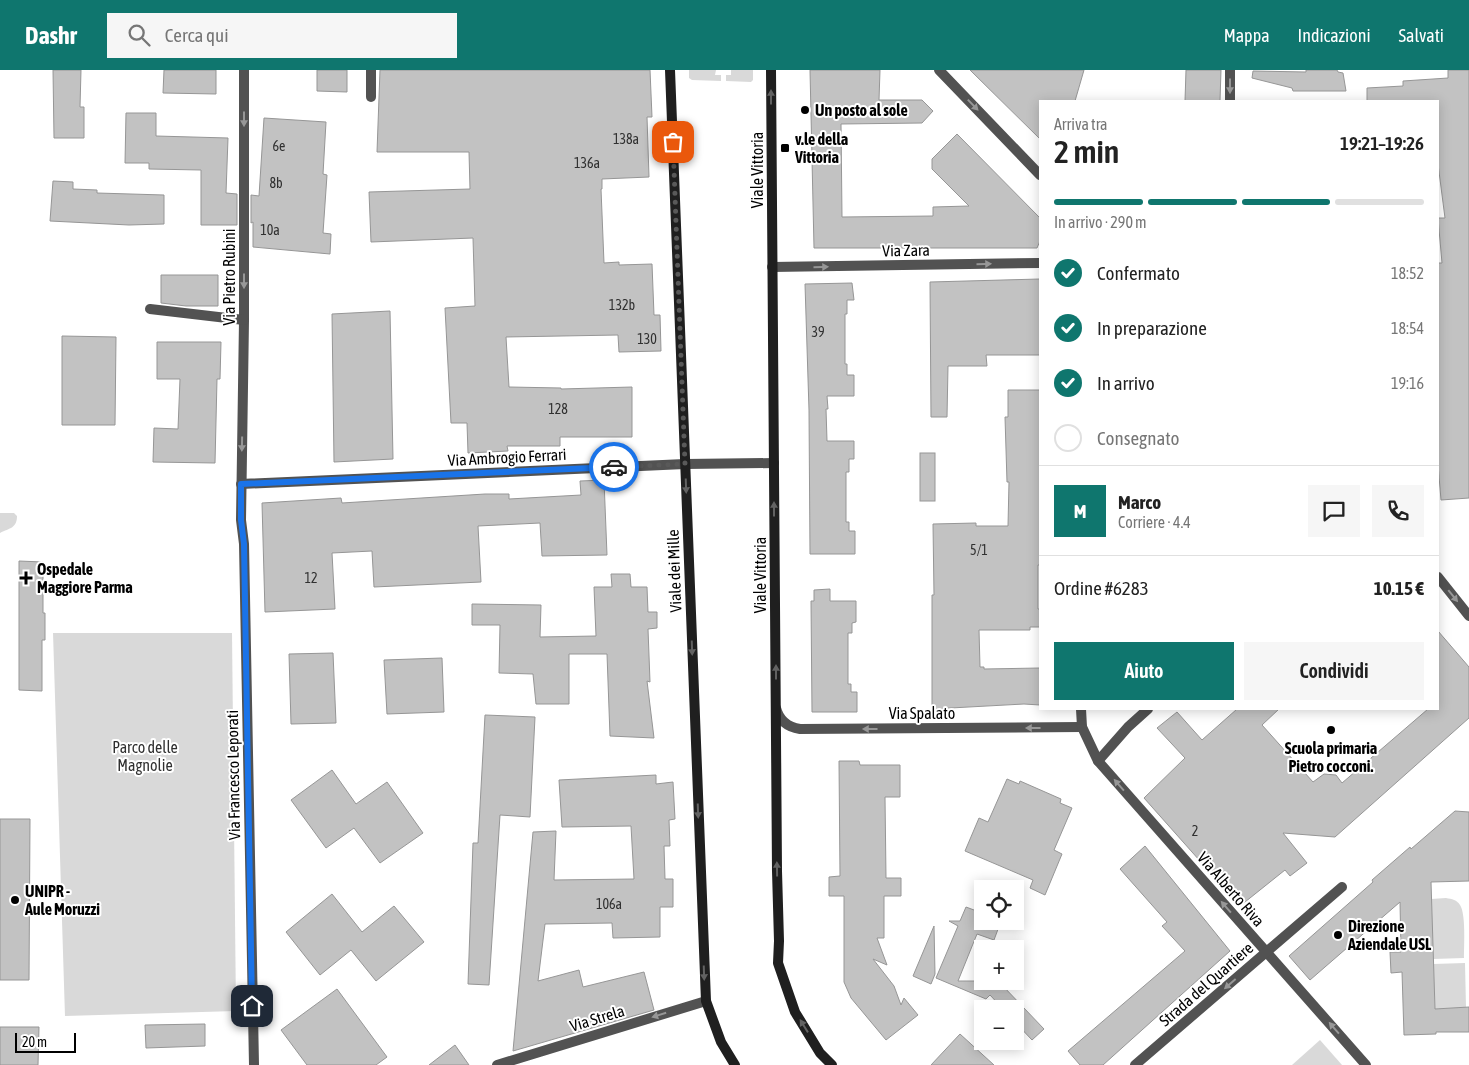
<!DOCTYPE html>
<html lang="it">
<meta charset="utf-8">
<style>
:root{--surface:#fff;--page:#f6f6f6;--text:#222;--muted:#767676;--line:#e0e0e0;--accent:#0f766e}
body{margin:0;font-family:"Asap Condensed",sans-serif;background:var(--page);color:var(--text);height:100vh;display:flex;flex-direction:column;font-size:19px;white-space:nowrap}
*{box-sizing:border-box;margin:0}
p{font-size:16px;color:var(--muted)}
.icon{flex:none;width:28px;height:28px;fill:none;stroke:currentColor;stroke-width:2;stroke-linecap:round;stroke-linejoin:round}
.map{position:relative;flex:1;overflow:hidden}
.details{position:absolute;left:1039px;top:30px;width:400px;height:610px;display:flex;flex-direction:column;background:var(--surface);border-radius:0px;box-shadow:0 2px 12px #0003}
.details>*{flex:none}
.buttons{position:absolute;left:974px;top:810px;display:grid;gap:10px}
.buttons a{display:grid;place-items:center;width:50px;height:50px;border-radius:0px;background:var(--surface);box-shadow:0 2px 12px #0003;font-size:25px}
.scale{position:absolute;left:15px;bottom:12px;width:61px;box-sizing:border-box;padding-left:5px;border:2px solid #000;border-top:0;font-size:14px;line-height:18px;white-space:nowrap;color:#000;-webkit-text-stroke:4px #fff;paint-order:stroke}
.pin{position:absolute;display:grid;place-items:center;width:42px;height:42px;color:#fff;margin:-21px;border-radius:10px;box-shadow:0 2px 8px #0006}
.courier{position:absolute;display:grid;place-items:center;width:50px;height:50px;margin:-25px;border:4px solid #1a73e8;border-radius:50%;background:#fff;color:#222;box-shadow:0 1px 6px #0007}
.head em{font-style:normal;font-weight:600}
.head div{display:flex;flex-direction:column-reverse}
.head{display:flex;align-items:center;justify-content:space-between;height:85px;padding:0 15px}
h1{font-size:32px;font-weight:600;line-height:38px}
.bar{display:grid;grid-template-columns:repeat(4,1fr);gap:8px 5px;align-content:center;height:60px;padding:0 15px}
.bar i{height:6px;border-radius:4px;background:var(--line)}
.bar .active{background:var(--accent)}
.bar p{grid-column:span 4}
.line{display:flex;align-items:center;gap:12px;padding:0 15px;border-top:1px solid var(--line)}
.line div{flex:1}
.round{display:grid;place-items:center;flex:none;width:52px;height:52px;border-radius:0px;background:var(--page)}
ol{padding:0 15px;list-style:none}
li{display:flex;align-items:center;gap:15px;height:55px}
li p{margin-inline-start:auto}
li .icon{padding:5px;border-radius:50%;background:var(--accent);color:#fff;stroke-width:4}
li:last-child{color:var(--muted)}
li i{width:28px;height:28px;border:2px solid var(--line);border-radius:50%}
.action{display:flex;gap:10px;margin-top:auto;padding:10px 15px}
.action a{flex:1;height:58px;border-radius:0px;background:var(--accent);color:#fff;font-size:20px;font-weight:600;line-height:58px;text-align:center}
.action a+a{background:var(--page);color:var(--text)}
header{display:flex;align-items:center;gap:30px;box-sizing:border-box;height:70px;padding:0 25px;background:var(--accent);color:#fff}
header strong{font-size:24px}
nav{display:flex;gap:28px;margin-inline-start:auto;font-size:18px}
.search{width:350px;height:45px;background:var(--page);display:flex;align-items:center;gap:12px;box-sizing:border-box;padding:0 18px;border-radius:0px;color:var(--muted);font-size:19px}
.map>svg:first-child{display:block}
.green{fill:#d9d9d9}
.building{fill:#c2c2c2;stroke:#969696}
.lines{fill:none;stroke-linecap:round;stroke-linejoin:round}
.minor{stroke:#525252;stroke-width:10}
.secondary{stroke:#1f1f1f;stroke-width:10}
.oneway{fill:#979797}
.oneway2{fill:#626262}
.done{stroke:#595959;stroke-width:5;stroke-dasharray:0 9}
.route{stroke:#1a73e8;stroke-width:6}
.poi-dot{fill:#000;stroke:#fff;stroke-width:2}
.labels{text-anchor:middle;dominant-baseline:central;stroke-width:4;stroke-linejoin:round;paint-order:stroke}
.number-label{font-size:14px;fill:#303030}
.poi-label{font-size:16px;font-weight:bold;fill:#000;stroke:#fff;text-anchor:start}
.street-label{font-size:16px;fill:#000;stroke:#fff}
.park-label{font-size:16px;fill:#303030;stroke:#fff}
</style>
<header>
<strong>Dashr</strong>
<div class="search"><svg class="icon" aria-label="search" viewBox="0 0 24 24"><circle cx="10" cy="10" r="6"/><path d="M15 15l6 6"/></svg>Cerca qui</div>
<nav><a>Mappa</a><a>Indicazioni</a><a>Salvati</a></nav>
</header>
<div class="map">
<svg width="1469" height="995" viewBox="0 0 1469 995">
<rect width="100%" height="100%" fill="#fff"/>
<g class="green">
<path d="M689 0H716L715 5H721V11L692 10 689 8Z"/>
<path d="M731 0H753V10L751 12 726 11V5H731Z"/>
<path d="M0 443H14L17 446C17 458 10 458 0 463Z"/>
<path d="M53 563H232L236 941 65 946Z"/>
<path d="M1446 828C1452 829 1457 830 1460 835 1466 844 1464 876 1464 888L1433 889 1431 829Z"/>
<path d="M1465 893 1466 938 1435 939 1433 894Z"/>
<path d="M1320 970 1342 995H1292Z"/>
</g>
<g class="building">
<path d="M53 0H81L80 37H84V68H54Z"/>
<path d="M164 0H216V24L163 23Z"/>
<path d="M317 0H347V22L317 21Z"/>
<path d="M380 0H650L652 47H647L649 107 602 109V119H601L604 193 619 192V195L652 194 654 245H660L661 281 619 282 618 265 506 267 509 317 561 318V319L632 317V367H560V376H507L508 381 468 383 467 353H451L445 238 475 236 473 168 371 172 369 122 470 119 469 82H377Z"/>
<path d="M810 0H880L879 30H922L933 41 922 53 841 54 842 147 933 146V137L969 136 932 99V89L957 64 1040 148V171L1037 178H814Z"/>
<path d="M970 0H1084L1075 31H1040V69Z"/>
<path d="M1186 0H1221L1220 31H1185Z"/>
<path d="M1306 0H1337L1338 2 1343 3 1346 21H1293L1292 18 1252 8 1253 1 1306 2Z"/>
<path d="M1448 0H1469V428L1441 430 1438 394V193H1442L1438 148H1445L1438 94V31H1367V18L1403 16V11L1448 8Z"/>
<path d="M126 43H156V66L228 68 226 123 237 124V155H201V100L149 99V93H125Z"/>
<path d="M264 48 326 52 323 104 327 105 323 163 331 164 330 184 253 177V152L251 153V125L259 126Z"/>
<path d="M53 111 73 112V119L97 120V123L164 125V154L129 155 50 151Z"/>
<path d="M161 205H218V236H186L161 233Z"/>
<path d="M1040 209V285H986L987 296H948L947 347H931L930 212Z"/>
<path d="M852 213 854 230H847V244H845V294H847V305H854V326H827L828 339H826L827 371H854V389H849V402H846V452H849V461H855V484H810L809 340 805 214Z"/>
<path d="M390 241 393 389 334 392 332 244Z"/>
<path d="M62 266 116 267 115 355H62Z"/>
<path d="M157 272H221L220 309H217L215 393 153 392 154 358 178 359 180 309H157Z"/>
<path d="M1008 320H1040V495H1038V539H1040V557H1030V560H979L980 597H984V599L1040 598V635L1024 634 932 639V525H934L933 454 976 453V456H1008L1009 412H1007L1005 347H1008Z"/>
<rect x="920" y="383" width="15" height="48"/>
<path d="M604 410 607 485 542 486 540 453 478 456 481 512 374 517 372 481 332 483 335 539 265 542 262 433 341 428 342 433 485 424H509V429L581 425 580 411Z"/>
<path d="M19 491 43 492V543H45V570H42V621L19 620Z"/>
<path d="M611 504H630L631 517H647L648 542H657V558L648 559 650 612 647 611 654 668 610 666 607 584H569V634H536L533 604 499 603 500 555H472V534L541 535 540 567 596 566 594 517H612Z"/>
<path d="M830 519V531H856V552L852 553V563H848V614H851V622H857V642H812L811 531H814V520Z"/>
<path d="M1438 561 1469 597V648L1335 767 1283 763 1307 793 1290 806 1285 800 1240 836 1144 728 1185 688 1157 658 1177 642 1202 670 1237 639H1279L1262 655 1313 712 1324 704 1336 705 1342 713 1428 639H1438Z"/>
<path d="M333 583 336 653 291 654 289 584Z"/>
<path d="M442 588 444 642 387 644 384 590Z"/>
<path d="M485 645 535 647 530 747 500 745 489 915 468 914 473 773H478Z"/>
<path d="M839 691H859L860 695H900V727H885L886 808H901V826H884V868H877L887 895 873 889 894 916 901 935 904 928 918 945 886 970 851 928 844 912V826H829V807L840 806Z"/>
<path d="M332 700 356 734 387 712 423 763 380 793 354 758 326 778 291 730Z"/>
<path d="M656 705V714L673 712 675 749 669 750 670 776H664L665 809H673V837H660V867L613 868 612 853 545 854 538 911 579 900 583 917 644 902 654 940 513 981 533 762 556 761 554 810 634 809 631 756 562 757 559 710Z"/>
<path d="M1007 709 1019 714 1020 711 1061 729 1060 733 1072 738 1054 780 1062 784 1045 825 1030 818 1033 810 965 781 979 748 988 752Z"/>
<path d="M1455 741 1469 742V811L1431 812 1435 939 1469 937V962H1436V964L1404 965 1402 902 1391 903 1390 882H1401L1400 832 1310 910 1289 886 1373 812 1372 810 1410 777 1411 779Z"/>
<path d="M0 749H30L29 910H0Z"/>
<path d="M1145 776 1230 881 1103 995H1080L1068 981 1185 881 1162 856 1167 852 1120 799Z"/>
<path d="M332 824 362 862 394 836 424 872 376 911 351 880 320 905 286 862Z"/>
<path d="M966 837 982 843V851H1001L994 870 977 864 958 911H1006L1002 915 1044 959 1032 970 1015 952V939H1003L990 925 986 929 936 908 958 856 949 851H960Z"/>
<path d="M934 856 935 904 931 914 913 906Z"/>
<path d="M337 919 387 987 376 995H307L281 960Z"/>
<path d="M205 954V976L146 978 145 955Z"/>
<path d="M0 957H39L38 995H0Z"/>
<path d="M960 964 994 995H931Z"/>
<path d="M455 975 469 995H429Z"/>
</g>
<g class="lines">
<g class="minor">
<path d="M244 0V250L241 450 244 474 254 995"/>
<path d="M939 0 1040 105"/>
<path d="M1230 0V31"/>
<path d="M371 27V0"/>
<path d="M772 197 1040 193"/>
<path d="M150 239 244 250"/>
<path d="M241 414 685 394 774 393"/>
<path d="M1438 507 1469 546"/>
<path d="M776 638C779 650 787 657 800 659L1082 657"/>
<path d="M1081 639 1082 657 1098 691 1366 995"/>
<path d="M1098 691 1128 657 1148 639"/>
<path d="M497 995 706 931"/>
<path d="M1135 995 1342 817"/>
</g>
<g class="secondary">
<path d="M670 0 706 931 721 972 735 995"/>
<path d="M771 0 777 801 779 871 778 893 795 942 820 983 832 995"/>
</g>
</g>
<defs><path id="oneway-solid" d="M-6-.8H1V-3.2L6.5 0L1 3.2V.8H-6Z" transform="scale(1.25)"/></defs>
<g class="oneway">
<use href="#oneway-solid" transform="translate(1230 16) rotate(90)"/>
<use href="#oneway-solid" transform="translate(973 35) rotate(46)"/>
<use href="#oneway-solid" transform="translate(244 49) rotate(90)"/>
<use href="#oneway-solid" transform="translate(984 194) rotate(-1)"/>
<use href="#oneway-solid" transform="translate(821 197) rotate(-1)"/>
<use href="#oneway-solid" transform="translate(244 211) rotate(90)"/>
<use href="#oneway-solid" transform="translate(242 374) rotate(91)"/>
<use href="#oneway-solid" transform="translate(1453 526) rotate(51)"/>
<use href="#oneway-solid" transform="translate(1033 658) rotate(180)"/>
<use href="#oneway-solid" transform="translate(870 659) rotate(180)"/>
<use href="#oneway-solid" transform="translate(1119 715) rotate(-131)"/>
<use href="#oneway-solid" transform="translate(1226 837) rotate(-131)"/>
<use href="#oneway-solid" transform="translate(1230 914) rotate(139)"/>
<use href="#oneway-solid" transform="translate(659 945) rotate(163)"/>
<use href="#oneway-solid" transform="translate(1334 958) rotate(-131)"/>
</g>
<g class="oneway2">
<use href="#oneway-solid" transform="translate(771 27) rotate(-90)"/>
<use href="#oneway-solid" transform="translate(686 416) rotate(88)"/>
<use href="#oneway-solid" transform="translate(774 439) rotate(-90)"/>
<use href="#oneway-solid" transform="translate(692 578) rotate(88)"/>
<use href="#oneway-solid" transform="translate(776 602) rotate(-90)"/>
<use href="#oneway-solid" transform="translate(698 741) rotate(88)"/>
<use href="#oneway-solid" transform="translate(777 799) rotate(-91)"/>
<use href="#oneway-solid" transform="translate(704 903) rotate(88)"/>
<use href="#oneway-solid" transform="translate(804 956) rotate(-122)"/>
</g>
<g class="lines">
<path class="done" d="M614 397 685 394 673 72"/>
<path class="route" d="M252 936 244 474 241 450V414L614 397"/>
</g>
<g class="poi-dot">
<circle cx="805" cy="40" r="5"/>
<rect x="780" y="73" width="10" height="10" rx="2.5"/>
<path d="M23.5 500.5h5v5h5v5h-5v5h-5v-5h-5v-5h5z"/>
<circle cx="1331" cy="660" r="5"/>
<circle cx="15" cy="830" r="5"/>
<circle cx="1338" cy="865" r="5"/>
</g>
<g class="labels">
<g class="number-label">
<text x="626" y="69">138a</text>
<text x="279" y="76">6e</text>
<text x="587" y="93">136a</text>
<text x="276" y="113">8b</text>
<text x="270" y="160">10a</text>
<text x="622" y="235">132b</text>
<text x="818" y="262">39</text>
<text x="647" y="269">130</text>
<text x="558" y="339">128</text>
<text x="979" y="480">5/1</text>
<text x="311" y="508">12</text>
<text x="1195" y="761">2</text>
<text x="609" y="834">106a</text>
</g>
<g class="poi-label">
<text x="815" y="40">Un posto al sole</text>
<text x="795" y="69">v.le della<tspan x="795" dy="18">Vittoria</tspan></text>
<text x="37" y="499">Ospedale<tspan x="37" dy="18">Maggiore Parma</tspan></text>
<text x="1331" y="678" text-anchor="middle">Scuola primaria<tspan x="1331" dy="18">Pietro cocconi.</tspan></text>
<text x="25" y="821">UNIPR -<tspan x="25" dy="18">Aule Moruzzi</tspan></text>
<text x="1348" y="856">Direzione<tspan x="1348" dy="18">Aziendale USL</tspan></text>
</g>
<g class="street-label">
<text transform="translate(757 100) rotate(-90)">Viale Vittoria</text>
<text transform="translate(906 180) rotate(-1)">Via Zara</text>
<text transform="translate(229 207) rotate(-90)">Via Pietro Rubini</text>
<text transform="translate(507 387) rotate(-3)">Via Ambrogio Ferrari</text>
<text transform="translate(674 501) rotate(-92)">Viale dei Mille</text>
<text transform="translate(760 505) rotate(-90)">Viale Vittoria</text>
<text x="922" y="643">Via Spalato</text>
<text transform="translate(233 705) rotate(-91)">Via Francesco Leporati</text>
<text transform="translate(1231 819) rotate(49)">Via Alberto Riva</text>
<text transform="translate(1206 914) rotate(-41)">Strada del Quartiere</text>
<text transform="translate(597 948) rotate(-17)">Via Strela</text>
</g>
<g class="park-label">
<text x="145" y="677">Parco delle<tspan x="145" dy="18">Magnolie</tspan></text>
</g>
</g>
</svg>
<div class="buttons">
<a><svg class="icon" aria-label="locate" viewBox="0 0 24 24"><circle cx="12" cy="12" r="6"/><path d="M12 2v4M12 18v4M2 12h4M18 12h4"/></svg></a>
<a>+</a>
<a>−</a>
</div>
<div class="scale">20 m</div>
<div class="pin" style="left:673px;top:72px;background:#ea580c"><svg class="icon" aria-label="bag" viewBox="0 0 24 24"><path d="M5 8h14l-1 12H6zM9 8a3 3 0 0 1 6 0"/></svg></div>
<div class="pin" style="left:252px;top:936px;background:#1f2937"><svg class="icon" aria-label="home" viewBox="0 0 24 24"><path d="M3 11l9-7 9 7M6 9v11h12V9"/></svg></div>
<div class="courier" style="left:614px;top:397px"><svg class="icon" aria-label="car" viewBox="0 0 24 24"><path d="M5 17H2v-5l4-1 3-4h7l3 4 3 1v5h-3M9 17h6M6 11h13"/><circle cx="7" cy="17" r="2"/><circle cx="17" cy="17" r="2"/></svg></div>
<section class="details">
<div class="head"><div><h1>2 min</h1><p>Arriva tra</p></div><em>19:21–19:26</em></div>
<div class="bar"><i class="active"></i><i class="active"></i><i class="active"></i><i></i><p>In arrivo · 290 m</p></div>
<ol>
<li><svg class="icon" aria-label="check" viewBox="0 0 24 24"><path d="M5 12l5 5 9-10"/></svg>Confermato<p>18:52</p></li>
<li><svg class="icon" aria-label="check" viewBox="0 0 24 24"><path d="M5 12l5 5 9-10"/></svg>In preparazione<p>18:54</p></li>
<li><svg class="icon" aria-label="check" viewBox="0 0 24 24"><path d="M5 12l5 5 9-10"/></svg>In arrivo<p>19:16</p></li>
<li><i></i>Consegnato</li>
</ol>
<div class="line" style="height:90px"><b class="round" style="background:var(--accent);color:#fff">M</b><div><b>Marco</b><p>Corriere · 4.4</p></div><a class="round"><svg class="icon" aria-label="chat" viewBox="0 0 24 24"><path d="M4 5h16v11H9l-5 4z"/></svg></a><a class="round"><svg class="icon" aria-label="phone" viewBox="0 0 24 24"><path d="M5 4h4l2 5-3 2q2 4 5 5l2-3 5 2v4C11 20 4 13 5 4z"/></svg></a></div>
<div class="line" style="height:65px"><div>Ordine #6283</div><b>10.15 €</b></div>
<div class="action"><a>Aiuto</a><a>Condividi</a></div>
</section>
</div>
